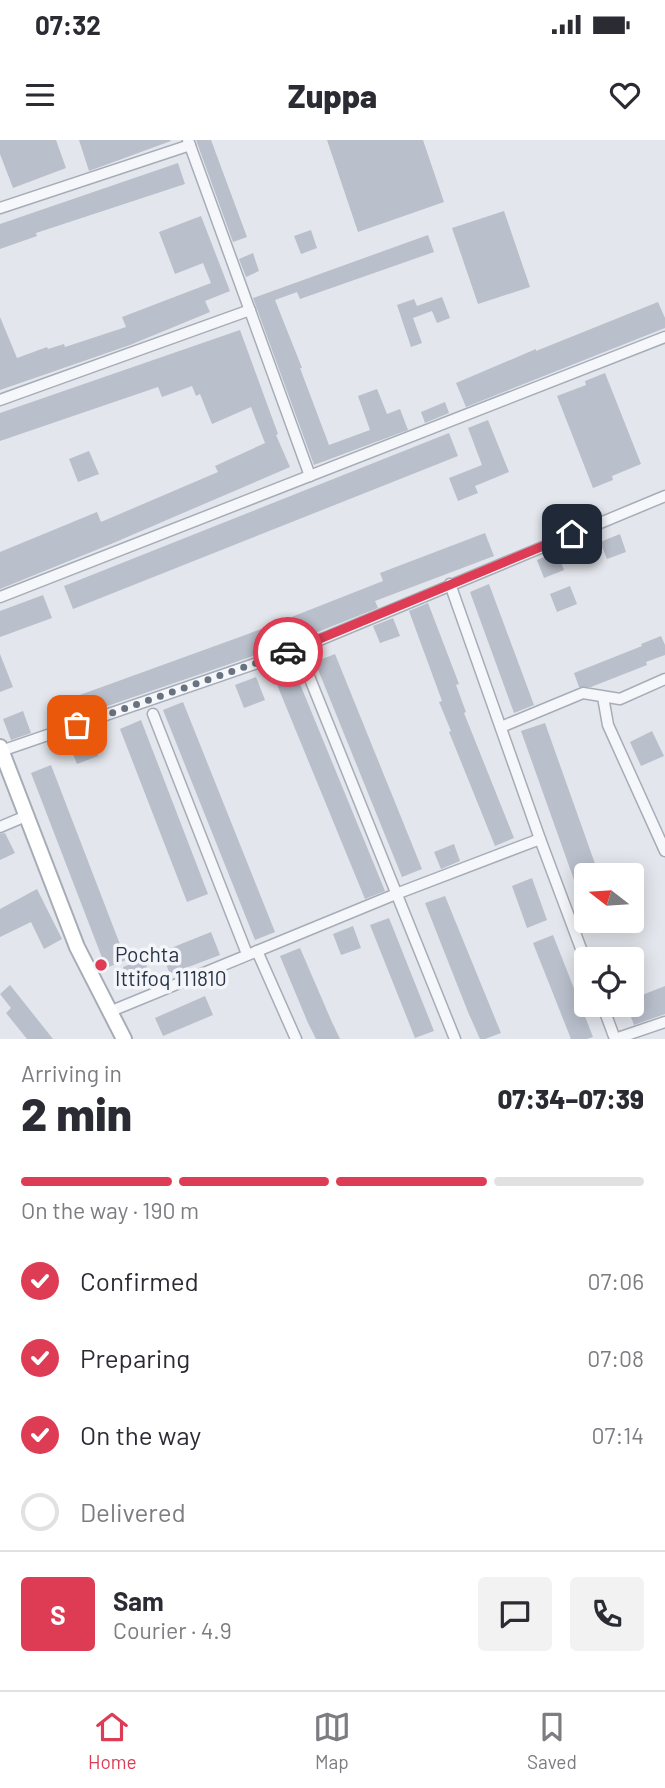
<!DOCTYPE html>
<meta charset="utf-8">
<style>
:root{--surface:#fff;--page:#f2f2f3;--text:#2b2b33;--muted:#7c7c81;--line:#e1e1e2;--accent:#dd3c54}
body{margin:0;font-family:Barlow,sans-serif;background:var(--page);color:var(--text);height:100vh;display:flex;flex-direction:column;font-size:26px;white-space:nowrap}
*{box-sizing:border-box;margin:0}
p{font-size:23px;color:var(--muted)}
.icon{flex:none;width:38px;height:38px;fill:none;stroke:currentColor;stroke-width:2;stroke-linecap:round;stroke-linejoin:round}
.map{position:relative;height:899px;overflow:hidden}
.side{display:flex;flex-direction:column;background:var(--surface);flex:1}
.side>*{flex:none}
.needle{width:46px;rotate:287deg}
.fabs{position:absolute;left:574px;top:723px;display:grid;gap:14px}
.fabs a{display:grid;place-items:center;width:70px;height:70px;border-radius:7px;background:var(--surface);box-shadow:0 4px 18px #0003;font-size:35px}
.pin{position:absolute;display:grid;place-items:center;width:60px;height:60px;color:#fff;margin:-30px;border-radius:14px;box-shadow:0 4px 10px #0006}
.courier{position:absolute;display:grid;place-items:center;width:70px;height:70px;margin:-35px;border:5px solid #dd3c54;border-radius:50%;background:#fff;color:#222;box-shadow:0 2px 9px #0007}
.overview em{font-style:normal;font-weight:800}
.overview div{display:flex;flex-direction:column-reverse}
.overview{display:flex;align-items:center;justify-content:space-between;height:119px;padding:0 21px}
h1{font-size:46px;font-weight:800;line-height:52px}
.bar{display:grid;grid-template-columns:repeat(4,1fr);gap:10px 7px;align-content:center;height:84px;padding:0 21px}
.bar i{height:9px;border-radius:5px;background:var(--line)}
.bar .active{background:var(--accent)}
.bar p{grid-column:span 4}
.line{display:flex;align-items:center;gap:18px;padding:0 21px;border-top:2px solid var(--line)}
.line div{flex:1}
.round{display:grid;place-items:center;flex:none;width:74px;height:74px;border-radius:7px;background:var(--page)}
ol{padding:0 21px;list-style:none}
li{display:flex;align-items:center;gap:21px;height:77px}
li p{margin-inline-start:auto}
li .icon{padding:7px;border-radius:50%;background:var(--accent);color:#fff;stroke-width:4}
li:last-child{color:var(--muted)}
li i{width:38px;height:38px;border:4px solid var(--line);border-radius:50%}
.status{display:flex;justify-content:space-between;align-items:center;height:49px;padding:0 35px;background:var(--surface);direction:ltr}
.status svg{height:19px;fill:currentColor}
header{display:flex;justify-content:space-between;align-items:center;height:91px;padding:0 21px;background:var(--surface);font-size:32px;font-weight:800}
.tab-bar{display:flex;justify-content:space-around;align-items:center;height:98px;border-top:2px solid var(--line);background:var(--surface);font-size:19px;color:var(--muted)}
.tab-bar a{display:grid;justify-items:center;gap:4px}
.tab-bar .active{color:var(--accent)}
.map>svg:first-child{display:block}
.building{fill:#b9bfcb}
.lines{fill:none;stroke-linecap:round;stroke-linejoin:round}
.street-casing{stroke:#a7adb7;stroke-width:13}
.secondary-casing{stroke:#a7adb7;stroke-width:18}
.street{stroke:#f6f7fa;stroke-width:10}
.secondary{stroke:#fff;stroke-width:14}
.done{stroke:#697281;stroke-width:7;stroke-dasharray:0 12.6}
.route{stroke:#dd3c54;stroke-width:9}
.poi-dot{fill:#dd3c54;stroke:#f3f5f9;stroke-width:2.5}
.labels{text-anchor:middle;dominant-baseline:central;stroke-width:7;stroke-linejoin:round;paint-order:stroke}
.poi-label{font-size:21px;fill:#283347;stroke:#f3f5f9;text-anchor:start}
</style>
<div class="status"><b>07:32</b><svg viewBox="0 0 49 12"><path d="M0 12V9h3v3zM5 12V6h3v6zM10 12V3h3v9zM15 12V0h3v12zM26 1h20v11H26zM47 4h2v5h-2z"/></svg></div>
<header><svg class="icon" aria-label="menu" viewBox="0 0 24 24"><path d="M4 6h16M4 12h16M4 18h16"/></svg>Zuppa<svg class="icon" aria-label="heart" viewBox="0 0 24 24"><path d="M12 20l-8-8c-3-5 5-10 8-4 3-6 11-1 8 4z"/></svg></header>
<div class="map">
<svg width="665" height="899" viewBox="0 0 665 899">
<rect width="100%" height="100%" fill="#e3e6ec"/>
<g class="building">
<path d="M0 0H56L66 28 13 48 0 14Z"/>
<path d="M79 0H170L171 1 89 31Z"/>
<path d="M196 0H211L247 97 233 102Z"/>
<path d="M327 0H423L444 62 358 92Z"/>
<path d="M178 23 185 44 36 93 37 96 0 109V84Z"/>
<path d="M504 71 530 147 478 164 452 88Z"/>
<path d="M201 76 230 151 205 161 210 172 130 205 0 250V177L17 218 47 207 48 209 64 204 65 207 126 187 122 177 211 143 203 123 175 134 159 92Z"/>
<path d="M311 90 317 108 301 114 294 96Z"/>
<path d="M428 95 434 112 300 159 297 152 275 160 302 228H300L329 305 370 290 358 256 377 249 387 274 400 269 408 290 314 325 253 158Z"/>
<path d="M253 113 259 131 246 137 239 119Z"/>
<path d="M442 157 450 178 437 183 432 171 413 178 422 203 411 207 397 165 414 159 417 166Z"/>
<path d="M658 162 665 178V188L466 267 456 243 536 209V211Z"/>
<path d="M240 190 278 294 276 295 290 327 111 404 0 449V412L97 372 101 382 218 332 215 326 265 303 251 267 212 284 200 254 196 256 192 246 162 257 158 247 0 301V273Z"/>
<path d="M605 233 641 324 612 336 613 340 593 348 557 256 586 245 585 241Z"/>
<path d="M445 262 449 273 425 283 421 272Z"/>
<path d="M488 280 509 332 475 346 478 353 458 361 449 338 482 325 468 288Z"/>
<path d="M449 293 458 316 73 469 64 446Z"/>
<path d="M89 311 99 334 78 342 69 319Z"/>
<path d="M485 393 494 416 375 461 378 468 285 505 84 574 77 556 248 494 383 441 380 433Z"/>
<path d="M620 394 626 412 607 419 600 402Z"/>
<path d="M557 412 564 430 544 438 537 420Z"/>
<path d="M489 444 534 565 514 573 470 452Z"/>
<path d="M570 446 577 464 557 472 550 454Z"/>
<path d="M43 455 52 478 0 497V471Z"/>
<path d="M428 463 459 544 456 545 466 572 464 573 514 698 495 706 449 592 451 591 439 562 442 561 409 471Z"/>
<path d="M393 478 400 496 380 503 373 486Z"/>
<path d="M661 496 665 505V515L646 522 647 525 591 547H579L574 533 642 506 641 504Z"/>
<path d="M0 514 13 547 0 552Z"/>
<path d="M335 514 422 729 402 737 315 522Z"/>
<path d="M291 522 385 751 365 759 271 530Z"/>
<path d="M256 537 265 560 244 568 235 545Z"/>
<path d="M183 562 275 792 255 800 163 570Z"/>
<path d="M23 571 31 593 11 600 3 579Z"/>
<path d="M141 580 208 754 187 762 120 589Z"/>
<path d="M545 583 599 735H586V751L579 754 521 591Z"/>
<path d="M652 591 664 616 641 626 630 602Z"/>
<path d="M89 593 98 616 77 624 68 602Z"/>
<path d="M51 625 126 820 106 828 31 633Z"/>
<path d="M5 693 15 713 0 720V694Z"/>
<path d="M454 704 460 721 441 729 434 712Z"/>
<path d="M532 738 547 780 527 788 512 746Z"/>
<path d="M37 749 62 799 44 809 31 782 0 797V769Z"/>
<path d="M445 756 501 893 485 899H480L468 872 425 763Z"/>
<path d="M389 778 434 891 415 898 370 785Z"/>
<path d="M353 786 361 808 341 815 333 794Z"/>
<path d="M211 792 220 815 170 834 161 812Z"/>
<path d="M553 795 593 897 587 899H571L533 803Z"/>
<path d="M300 808 331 880 340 899H316L308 883 280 816Z"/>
<path d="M632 810 643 836 632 841Z"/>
<path d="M144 819 153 842 132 850 123 827Z"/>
<path d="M10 845 53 899H27L6 873 11 868 0 854Z"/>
<path d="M665 846V874L634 885 626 864H632V859Z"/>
<path d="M205 856 213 875 163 896 155 878Z"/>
</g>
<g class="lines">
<defs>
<g id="street">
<path d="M188 0 310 336"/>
<path d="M0 68 190 5"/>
<path d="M0 260 250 170"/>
<path d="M450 444 540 699 586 822"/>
<path d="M0 457 665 197"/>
<path d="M298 509 455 899"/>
<path d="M603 557 608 585 665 711"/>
<path d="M153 574 247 814"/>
<path d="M501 587 583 553 620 559 665 539"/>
<path d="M1 611 298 509 665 356"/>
<path d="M0 687 26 676"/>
<path d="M257 811 296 899"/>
<path d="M602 864 615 899 665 882"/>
<path d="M109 872 396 754 540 699"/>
</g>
<path id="secondary" d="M0 607 77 807 124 899"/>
</defs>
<use href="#street" class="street-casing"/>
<use href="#secondary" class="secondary-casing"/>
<use href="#street" class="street"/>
<use href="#secondary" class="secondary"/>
</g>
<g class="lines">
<path class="done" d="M77 585 288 512"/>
<path class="route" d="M288 512 572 394"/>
</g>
<circle class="poi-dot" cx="101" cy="825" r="7"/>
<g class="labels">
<g class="poi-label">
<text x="115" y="813">Pochta<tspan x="115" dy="24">Ittifoq 111810</tspan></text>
</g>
</g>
</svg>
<div class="fabs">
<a><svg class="needle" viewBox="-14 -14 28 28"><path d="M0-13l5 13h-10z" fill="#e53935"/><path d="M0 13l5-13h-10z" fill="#7c7c81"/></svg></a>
<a><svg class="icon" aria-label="locate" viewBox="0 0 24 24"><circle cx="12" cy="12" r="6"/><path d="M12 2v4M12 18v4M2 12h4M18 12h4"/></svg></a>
</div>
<div class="pin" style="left:77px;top:585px;background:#ea580c"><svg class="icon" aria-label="bag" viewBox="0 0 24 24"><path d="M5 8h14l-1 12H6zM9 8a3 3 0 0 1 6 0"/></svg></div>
<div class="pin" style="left:572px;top:394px;background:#1f2937"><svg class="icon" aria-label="home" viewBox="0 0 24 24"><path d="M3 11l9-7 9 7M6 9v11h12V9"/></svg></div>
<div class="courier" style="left:288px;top:512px"><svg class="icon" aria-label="car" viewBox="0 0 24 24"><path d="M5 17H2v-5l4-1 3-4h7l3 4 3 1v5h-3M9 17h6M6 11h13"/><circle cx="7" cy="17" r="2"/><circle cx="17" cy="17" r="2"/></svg></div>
</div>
<section class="side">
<div class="overview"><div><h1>2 min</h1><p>Arriving in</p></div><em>07:34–07:39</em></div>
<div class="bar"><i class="active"></i><i class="active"></i><i class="active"></i><i></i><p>On the way · 190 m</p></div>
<ol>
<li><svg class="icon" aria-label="check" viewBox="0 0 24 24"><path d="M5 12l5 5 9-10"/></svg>Confirmed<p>07:06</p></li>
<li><svg class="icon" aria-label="check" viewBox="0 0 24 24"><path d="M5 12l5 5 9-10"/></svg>Preparing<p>07:08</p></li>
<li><svg class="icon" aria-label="check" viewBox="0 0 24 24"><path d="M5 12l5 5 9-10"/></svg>On the way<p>07:14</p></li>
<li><i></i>Delivered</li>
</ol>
<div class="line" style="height:126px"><b class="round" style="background:var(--accent);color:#fff">S</b><div><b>Sam</b><p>Courier · 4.9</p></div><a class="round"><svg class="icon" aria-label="chat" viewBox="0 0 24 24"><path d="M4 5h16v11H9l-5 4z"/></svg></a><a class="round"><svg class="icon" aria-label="phone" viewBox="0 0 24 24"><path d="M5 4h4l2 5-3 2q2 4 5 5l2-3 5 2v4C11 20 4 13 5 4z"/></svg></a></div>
</section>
<nav class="tab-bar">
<a class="active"><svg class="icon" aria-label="home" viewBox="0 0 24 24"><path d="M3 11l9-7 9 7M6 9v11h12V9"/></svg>Home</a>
<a><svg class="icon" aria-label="map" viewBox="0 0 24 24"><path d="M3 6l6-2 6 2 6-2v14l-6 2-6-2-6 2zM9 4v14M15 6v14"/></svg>Map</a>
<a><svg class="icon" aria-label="saved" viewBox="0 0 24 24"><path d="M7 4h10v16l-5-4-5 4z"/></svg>Saved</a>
</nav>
